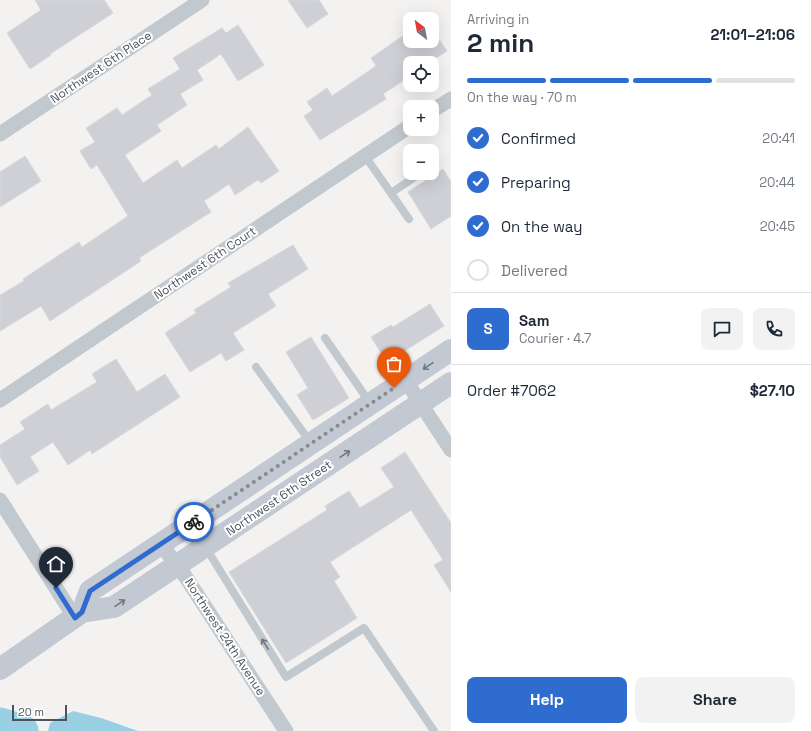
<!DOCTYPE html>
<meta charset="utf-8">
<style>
:root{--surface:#fff;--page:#f2f2f3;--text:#1f2937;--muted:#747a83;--line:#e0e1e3;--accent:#2f6ccf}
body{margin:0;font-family:"Space Grotesk",sans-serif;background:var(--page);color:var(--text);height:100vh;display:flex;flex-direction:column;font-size:15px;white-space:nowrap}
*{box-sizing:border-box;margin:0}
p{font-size:13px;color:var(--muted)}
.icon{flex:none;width:22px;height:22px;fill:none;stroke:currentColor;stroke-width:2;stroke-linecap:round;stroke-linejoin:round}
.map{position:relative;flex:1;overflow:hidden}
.drawer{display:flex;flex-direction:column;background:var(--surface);width:360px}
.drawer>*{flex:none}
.needle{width:26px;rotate:328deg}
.tools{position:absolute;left:403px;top:12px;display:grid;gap:8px}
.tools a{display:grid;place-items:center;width:36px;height:36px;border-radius:8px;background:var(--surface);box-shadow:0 4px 16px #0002;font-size:20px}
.scale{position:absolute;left:12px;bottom:10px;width:55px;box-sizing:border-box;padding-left:4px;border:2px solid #4b535d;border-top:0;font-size:11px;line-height:14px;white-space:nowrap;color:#4b535d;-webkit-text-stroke:3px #fff;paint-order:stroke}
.pin{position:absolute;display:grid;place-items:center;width:34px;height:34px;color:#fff;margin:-41px -17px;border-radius:50% 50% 50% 0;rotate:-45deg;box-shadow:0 0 4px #0007}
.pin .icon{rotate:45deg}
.courier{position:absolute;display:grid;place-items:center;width:40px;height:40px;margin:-20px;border:3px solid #2f6ccf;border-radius:50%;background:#fff;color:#222;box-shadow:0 1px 5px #0007}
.overview em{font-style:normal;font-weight:800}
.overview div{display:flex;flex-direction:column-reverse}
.overview{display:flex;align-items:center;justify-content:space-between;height:68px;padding:0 16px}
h1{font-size:26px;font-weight:800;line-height:30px}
.bar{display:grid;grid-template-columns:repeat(4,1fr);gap:6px 4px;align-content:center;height:48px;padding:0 16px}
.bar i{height:5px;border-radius:3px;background:var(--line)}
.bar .selected{background:var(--accent)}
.bar p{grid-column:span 4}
.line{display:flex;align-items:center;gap:10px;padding:0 16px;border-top:1px solid var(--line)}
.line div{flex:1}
.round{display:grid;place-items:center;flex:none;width:42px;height:42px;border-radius:8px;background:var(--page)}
ol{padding:0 16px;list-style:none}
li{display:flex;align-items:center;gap:12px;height:44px}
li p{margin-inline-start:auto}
li .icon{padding:4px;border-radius:50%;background:var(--accent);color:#fff;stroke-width:4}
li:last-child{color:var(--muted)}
li i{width:22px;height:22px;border:2px solid var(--line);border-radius:50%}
.cta{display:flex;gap:8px;margin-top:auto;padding:8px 16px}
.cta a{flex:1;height:46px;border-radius:8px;background:var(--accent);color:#fff;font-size:16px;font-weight:800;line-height:46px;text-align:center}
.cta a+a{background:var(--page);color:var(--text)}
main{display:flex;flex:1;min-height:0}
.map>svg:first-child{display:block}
.water{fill:#98cfe2}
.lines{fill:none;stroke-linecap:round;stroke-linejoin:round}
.river{stroke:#98cfe2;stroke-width:33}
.building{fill:#cfd0d5;stroke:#d6d7dc}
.lane{stroke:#c1c8ce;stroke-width:8}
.street{stroke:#c1c8ce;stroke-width:15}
.secondary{stroke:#c2c9d2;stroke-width:22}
.oneway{stroke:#6f7680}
.oneway2{stroke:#6e767f}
.done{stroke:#868b91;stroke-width:4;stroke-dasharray:0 7.2}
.route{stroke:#2f6ccf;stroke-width:5}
.labels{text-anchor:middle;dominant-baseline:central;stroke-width:4;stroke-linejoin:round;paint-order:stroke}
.street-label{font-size:12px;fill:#4b535d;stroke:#fff}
</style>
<main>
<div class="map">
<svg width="451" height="731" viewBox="0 0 451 731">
<rect width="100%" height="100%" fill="#f3f2f1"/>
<path class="water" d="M73 711 101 718 138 731H48L50 723Z"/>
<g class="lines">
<path class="river" d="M0 724 22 731"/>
</g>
<g class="building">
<path d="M35 0H104L113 13 50 54 51 55 30 69 7 33 41 10Z"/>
<path d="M288 0H319L328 14 307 28Z"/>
<path d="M238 25 264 65 238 81 221 54 197 70 203 80 180 94 187 105 157 125 161 131 125 155 143 183 177 160 182 168 216 145 219 149 248 127 279 171 261 183 258 180 235 195 229 184 204 201 211 212 139 258 141 261 50 321 41 306 0 331V295L24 281 23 279 79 242 82 247 128 216 97 165 91 169 80 151 95 142 86 128 117 108 122 115 152 95 148 89 180 69 173 58 222 28 226 33Z"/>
<path d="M432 29 447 51 428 63H410V76L383 94 386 99 320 140 304 116 313 110 307 102 327 88 332 96 376 66 371 58 410 31V41H432Z"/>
<path d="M25 156 41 181 0 207V172Z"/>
<path d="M443 169 451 182V216L431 229 408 192Z"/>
<path d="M293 245 308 269 268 294 276 306 233 333 244 350 226 361 221 353 190 372 165 333 196 313 194 310 231 287 228 283Z"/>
<path d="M430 304 444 326 387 362 371 337 391 325 393 327Z"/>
<path d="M311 337 349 398 313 420 297 395 308 388 286 352Z"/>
<path d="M116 359 137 392 165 374 180 397 92 454 90 450 68 465 53 442 30 457 39 471 17 485 0 457V445L25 429 20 422 48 404 51 410 97 382 92 374Z"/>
<path d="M405 452 451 523V592L434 565 443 560 411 510 330 562 340 577 334 581 357 618 286 663 229 572 327 510 325 506 349 491 360 508 394 487 381 468Z"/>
</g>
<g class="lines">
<g class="lane">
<path d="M365 156 409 219"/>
<path d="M391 193 421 173"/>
<path d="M325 338 370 403"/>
<path d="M256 367 311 443"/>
<path d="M206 548 286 677 364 628 434 731"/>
</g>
<g class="street">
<path d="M432 111 451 99"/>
<path d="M0 134 202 0"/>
<path d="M406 381 451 450"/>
<path d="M0 400 410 126"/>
<path d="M0 500 75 618"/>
<path d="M161 544 185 576 286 731"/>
</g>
<g class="secondary">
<path d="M82 612 90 591 451 350"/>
<path d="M0 669 82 612 114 607 451 383"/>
</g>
</g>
<defs><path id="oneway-shaft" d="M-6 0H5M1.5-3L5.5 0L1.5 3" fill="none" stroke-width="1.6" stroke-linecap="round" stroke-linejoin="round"/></defs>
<g class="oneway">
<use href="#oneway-shaft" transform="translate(428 366) rotate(146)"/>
<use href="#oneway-shaft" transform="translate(345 454) rotate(-34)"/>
<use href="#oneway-shaft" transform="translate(120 603) rotate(-34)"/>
</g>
<use class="oneway2" href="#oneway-shaft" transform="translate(265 644) rotate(-122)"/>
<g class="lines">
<path class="done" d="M194 522 394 388"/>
<path class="route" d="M56 588 75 618 82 612 90 591 194 522"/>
</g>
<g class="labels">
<g class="street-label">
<text transform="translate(101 67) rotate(-34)">Northwest 6th Place</text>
<text transform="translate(205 263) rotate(-34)">Northwest 6th Court</text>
<text transform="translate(279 498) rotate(-34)">Northwest 6th Street</text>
<text transform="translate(225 637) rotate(57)">Northwest 24th Avenue</text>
</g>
</g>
</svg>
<div class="tools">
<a><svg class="needle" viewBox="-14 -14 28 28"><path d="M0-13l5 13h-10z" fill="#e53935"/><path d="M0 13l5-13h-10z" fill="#747a83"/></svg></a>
<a><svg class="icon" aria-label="locate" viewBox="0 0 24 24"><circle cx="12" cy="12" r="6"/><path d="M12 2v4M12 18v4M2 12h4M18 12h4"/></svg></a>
<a>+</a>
<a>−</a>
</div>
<div class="scale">20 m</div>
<div class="pin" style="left:394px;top:388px;background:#ea580c"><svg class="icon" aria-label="bag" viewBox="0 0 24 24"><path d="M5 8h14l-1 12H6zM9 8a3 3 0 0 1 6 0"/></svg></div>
<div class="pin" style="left:56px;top:588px;background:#1f2937"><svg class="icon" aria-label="home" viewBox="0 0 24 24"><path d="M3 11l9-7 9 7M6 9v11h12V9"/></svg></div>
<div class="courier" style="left:194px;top:522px"><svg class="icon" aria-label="bike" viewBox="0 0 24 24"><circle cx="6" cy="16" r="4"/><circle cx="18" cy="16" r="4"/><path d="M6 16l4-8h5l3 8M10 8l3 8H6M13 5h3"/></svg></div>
</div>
<section class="drawer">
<div class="overview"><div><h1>2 min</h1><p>Arriving in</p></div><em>21:01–21:06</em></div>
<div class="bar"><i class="selected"></i><i class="selected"></i><i class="selected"></i><i></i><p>On the way · 70 m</p></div>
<ol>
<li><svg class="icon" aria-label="check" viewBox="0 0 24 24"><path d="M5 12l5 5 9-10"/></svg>Confirmed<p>20:41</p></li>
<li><svg class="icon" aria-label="check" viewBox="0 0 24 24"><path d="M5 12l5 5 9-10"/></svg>Preparing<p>20:44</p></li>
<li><svg class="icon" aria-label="check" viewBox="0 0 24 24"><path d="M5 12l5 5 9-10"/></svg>On the way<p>20:45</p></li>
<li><i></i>Delivered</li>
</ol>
<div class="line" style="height:72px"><b class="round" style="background:var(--accent);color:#fff">S</b><div><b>Sam</b><p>Courier · 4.7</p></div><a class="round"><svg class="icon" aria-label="chat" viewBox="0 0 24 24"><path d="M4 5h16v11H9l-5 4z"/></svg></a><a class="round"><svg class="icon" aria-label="phone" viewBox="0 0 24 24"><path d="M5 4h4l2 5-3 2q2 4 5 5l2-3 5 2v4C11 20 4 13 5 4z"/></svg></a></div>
<div class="line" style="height:52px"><div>Order #7062</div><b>$27.10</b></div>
<div class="cta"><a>Help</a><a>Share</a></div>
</section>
</main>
